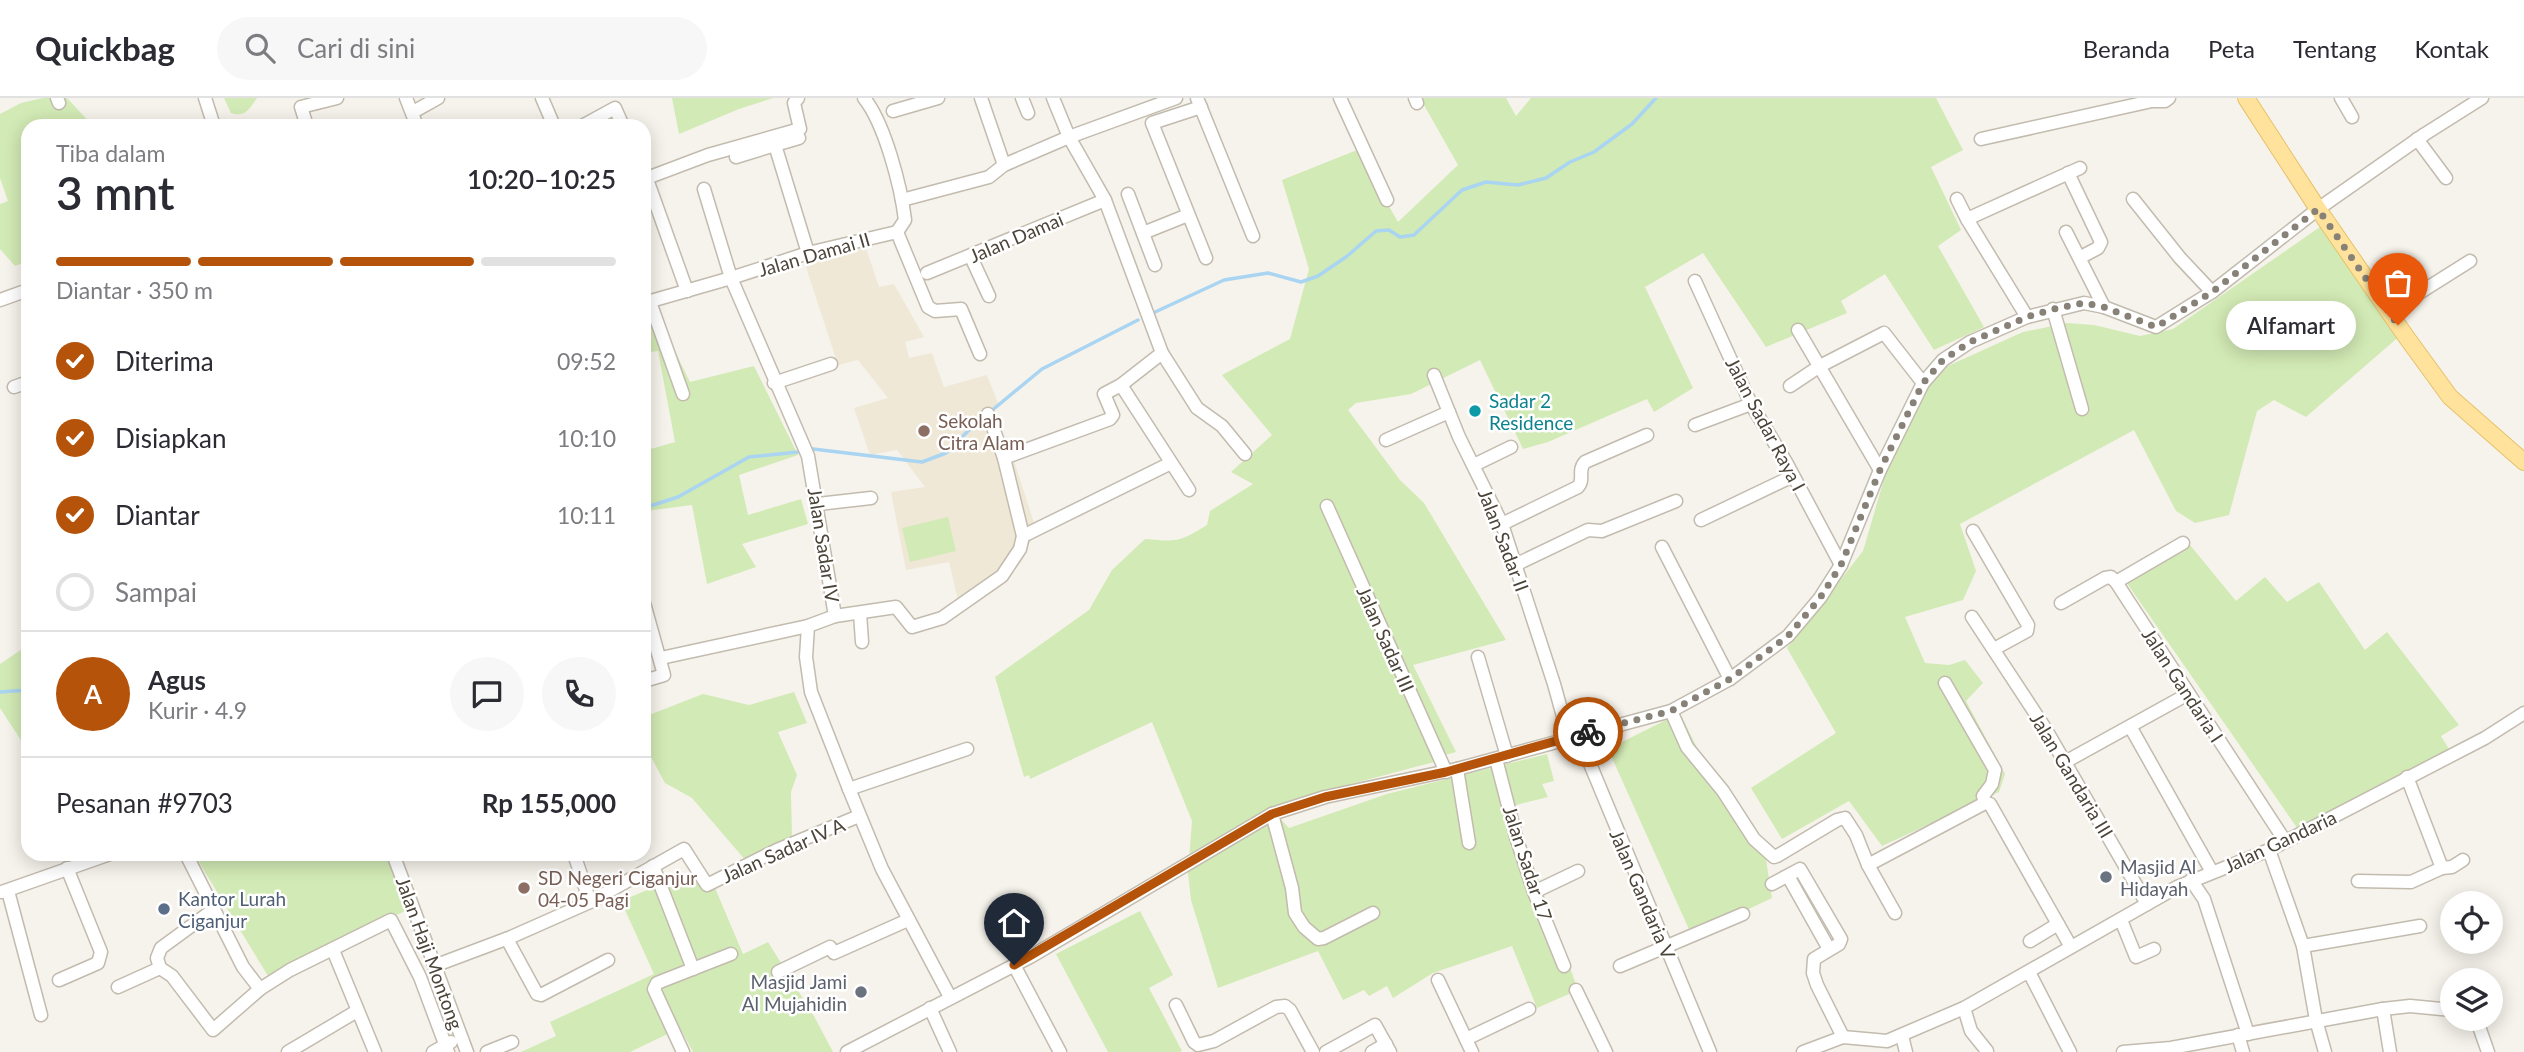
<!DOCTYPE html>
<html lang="id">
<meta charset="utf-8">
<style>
:root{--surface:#fff;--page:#f7f7f7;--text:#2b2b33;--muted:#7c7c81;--line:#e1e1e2;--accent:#b45309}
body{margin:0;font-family:Lato,sans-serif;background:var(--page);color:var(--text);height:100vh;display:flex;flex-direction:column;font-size:26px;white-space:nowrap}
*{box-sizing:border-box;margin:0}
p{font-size:23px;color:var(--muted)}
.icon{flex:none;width:38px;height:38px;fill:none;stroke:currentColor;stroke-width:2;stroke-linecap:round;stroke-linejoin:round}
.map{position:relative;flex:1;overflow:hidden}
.drawer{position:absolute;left:21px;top:21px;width:630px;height:742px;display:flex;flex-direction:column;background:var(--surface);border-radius:21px;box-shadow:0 4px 18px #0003}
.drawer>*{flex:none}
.fabs{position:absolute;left:2440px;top:793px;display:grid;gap:14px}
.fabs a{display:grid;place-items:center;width:63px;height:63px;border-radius:50%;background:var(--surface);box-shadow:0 4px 18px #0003;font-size:35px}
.pin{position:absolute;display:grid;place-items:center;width:60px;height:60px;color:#fff;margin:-72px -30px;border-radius:50% 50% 50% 0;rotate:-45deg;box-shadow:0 0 7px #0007}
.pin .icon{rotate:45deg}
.courier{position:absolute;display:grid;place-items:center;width:70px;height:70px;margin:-35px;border:5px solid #b45309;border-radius:50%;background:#fff;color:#222;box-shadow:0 2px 9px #0007}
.bubble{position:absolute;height:49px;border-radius:24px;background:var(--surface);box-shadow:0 4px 18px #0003;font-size:23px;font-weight:600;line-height:49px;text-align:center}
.overview em{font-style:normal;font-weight:600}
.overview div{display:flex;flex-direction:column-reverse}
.overview{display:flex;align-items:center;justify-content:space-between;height:119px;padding:0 35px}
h1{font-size:46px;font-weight:600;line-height:52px}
.bar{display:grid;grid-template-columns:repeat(4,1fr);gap:10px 7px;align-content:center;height:84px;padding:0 35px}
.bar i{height:9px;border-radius:5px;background:var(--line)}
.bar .active{background:var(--accent)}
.bar p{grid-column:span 4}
.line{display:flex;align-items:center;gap:18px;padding:0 35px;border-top:2px solid var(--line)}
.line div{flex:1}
.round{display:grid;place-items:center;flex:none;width:74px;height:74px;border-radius:37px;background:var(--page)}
ol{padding:0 35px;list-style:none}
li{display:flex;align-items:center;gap:21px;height:77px}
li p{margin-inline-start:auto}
li .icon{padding:7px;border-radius:50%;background:var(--accent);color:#fff;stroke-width:4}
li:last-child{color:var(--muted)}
li i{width:38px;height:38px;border:4px solid var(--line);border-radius:50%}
header{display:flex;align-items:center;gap:42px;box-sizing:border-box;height:98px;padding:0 35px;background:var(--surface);border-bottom:2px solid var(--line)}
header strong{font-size:33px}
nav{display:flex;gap:38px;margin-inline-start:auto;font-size:24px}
.search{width:490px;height:63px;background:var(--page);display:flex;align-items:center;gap:18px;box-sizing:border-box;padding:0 24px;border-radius:38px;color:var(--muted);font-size:26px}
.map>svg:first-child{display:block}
.education{fill:#efe8d6}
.green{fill:#d2eab5}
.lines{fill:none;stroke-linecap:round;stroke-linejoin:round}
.stream{stroke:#a9d4f2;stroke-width:3.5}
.minor-casing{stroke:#c2bbae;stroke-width:15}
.major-casing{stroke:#e6c16a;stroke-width:18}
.minor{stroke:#fff;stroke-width:12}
.major{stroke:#ffe39c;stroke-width:16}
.done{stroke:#878178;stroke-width:7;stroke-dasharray:0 12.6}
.route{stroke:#b45309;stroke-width:9}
.culture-dot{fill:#0f9aa8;stroke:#fff;stroke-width:2.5}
.education-dot{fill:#8d6e63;stroke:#fff;stroke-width:2.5}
.worship-dot{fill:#6b7280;stroke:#fff;stroke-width:2.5}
.service-dot{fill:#5c6f8a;stroke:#fff;stroke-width:2.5}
.labels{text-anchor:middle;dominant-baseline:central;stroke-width:5;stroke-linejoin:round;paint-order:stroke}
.street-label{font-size:19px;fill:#4b4439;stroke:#fff}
.culture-label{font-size:19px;fill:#0d838f;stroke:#fff;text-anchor:start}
.education-label{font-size:19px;fill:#785e54;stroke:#fff;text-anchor:start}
.worship-label{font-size:19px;fill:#5b616d;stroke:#fff;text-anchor:start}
.service-label{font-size:19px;fill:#4e5e75;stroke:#fff;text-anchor:start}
</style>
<header>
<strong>Quickbag</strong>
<div class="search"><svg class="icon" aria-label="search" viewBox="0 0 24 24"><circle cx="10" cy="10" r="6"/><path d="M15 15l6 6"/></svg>Cari di sini</div>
<nav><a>Beranda</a><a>Peta</a><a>Tentang</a><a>Kontak</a></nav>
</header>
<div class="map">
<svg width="2524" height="954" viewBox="0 0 2524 954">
<rect width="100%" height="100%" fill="#f6f3ec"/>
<path class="education" d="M866 150 879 189 894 186 924 239 905 244 909 260 932 255 944 289 987 277 999 308 979 316 995 356 1010 350 1036 431 1021 464 996 488 959 506 949 464 906 472 891 394 925 389 897 352 870 357 854 310 888 300 858 262 838 267 804 163Z"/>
<g class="green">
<path d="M43 0H67L93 28H73L71 22 51 28H28V163L15 168 0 151V106L8 103 0 80V16L21 5Z"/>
<path d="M224 0H257C250 10 245 20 231 15Z"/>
<path d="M672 0H773L739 11 679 36Z"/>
<path d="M1420 0H1506L1516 18 1531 0H1936L1963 52 1931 69 1961 132 1938 148 1984 229 1934 252 1885 176 1841 203 1847 215 1766 249 1703 155 1645 189 1693 290 1654 314 1647 301 1548 344 1523 351 1480 262 1411 296 1356 305 1348 312 1400 382 1424 405 1506 542 1413 567 1456 654 1433 660 1434 664 1306 698 1274 714 1289 730 1387 696 1547 656 1554 683 1542 686 1548 699 1512 708 1578 892 1537 910 1512 848 1433 875 1393 900 1387 888 1369 898 1364 892 1343 902 1318 853 1218 890 1191 802 1188 775 1192 723 1152 624 1030 681 1029 677 1024 679 995 579 1089 512 1112 472 1145 441C1178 444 1179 444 1207 427L1210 413 1253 386 1231 374 1272 337 1222 277 1290 241 1309 171 1282 82 1357 52 1398 124 1458 67Z"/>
<path d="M2330 122 2409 230 2306 319 2274 302 2257 313 2229 417 2195 425 2176 413 2134 332 1960 426 1976 473 1963 502 1905 519 1925 565 1949 567 1965 562 1983 585 1966 603 2005 676 1999 694 1882 748 1849 703 1782 741 1751 690 1836 635 1787 550 1863 453 1885 378 1913 312 1939 272 2023 234 2067 225 2094 227 2140 238 2173 231Z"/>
<path d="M644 216 663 229 690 284 754 268 798 357 739 377 748 417 801 401 808 426 742 446 756 469 707 486 692 407 646 413 649 462 644 463V353L675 344 658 253 644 255Z"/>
<path d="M948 419 956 453 910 464 902 430Z"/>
<path d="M2190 447 2236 503 2265 479 2287 504 2319 484 2365 552 2387 534 2459 627 2441 638 2449 651 2300 734 2124 481Z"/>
<path d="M28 547V653L0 610V566Z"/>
<path d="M794 594 807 625 778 634 797 677 791 694 792 739 747 764 692 700 665 685 644 646V619L703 596 749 607Z"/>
<path d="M1680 615 1698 652 1727 687 1758 737 1765 755 1772 800 1692 838 1608 651Z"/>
<path d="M194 756H387L405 813 268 878Z"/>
<path d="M678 779 715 790 743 856 768 844 815 920 833 954H693L680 930 630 954H521L556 938 550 924 654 876 621 803Z"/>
<path d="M1140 813 1173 877 1149 890 1182 953 1180 954H1108L1056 856Z"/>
</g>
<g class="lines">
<g class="stream">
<path d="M1153 215 1224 182 1268 175 1301 184 1318 178 1346 159 1376 133 1389 132 1400 139 1414 137 1462 92 1486 84 1518 87 1546 80 1570 64 1594 54 1632 26 1656 0"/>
<path d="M813 351 922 364 946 355 973 328 1042 271 1138 222"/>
<path d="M644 410 678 399 749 359 798 354"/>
<path d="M0 594 28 592"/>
</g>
<defs>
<g id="minor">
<path d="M57 0 59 5"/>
<path d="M205 0 214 28"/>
<path d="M406 0 417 28"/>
<path d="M542 0 554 28"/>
<path d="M864 0C885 26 901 89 905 122L897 134"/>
<path d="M981 0 1004 67"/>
<path d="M1022 0 1028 15"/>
<path d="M1053 0 1069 39 1105 102 1162 255 1197 310 1222 328 1245 356"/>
<path d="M1197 0 1253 138"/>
<path d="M1340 0 1387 102"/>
<path d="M1415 0 1417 5"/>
<path d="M2341 0 2352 19"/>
<path d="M1201 9 1152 25 1206 160"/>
<path d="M893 13 938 0"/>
<path d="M413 14 438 0"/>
<path d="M307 28 301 9 337 0"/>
<path d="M582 28 615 10 623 28"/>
<path d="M799 40 775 47 808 155"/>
<path d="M1981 41 2152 3H2165L2169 0"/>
<path d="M2417 41 2446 80"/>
<path d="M736 59 775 47"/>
<path d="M644 73 687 193"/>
<path d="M2068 75 2101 144 2098 150 2081 159"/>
<path d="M647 80 708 57 800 31 794 5 798 0"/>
<path d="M1128 96 1155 167"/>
<path d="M1957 101 1967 121"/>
<path d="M2133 101 2180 160 2212 194"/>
<path d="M902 102 989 79 1004 67 1069 39 1176 0"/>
<path d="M897 134 928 209 935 213 961 211 980 256"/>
<path d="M2066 134 2104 209"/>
<path d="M1143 135 1188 117"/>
<path d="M971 159 989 198"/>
<path d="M927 175 1105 102"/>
<path d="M1695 183 1751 306 1786 364 1841 467"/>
<path d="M0 202 28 192"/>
<path d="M650 204 683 296"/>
<path d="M644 205 731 180 808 155 897 134"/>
<path d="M2053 211 2082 311"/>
<path d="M2389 214 2470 163"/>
<path d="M2027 219 1967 121 2080 70"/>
<path d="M1798 232 1880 372"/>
<path d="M1434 277 1459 339 1502 426 1554 586 1569 640"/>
<path d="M774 285 831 266"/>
<path d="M1121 287 1189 392"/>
<path d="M1790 288 1820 268 1884 235 1923 285"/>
<path d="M14 289 28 284"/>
<path d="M1695 327 1751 306"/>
<path d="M1386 342 1449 314"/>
<path d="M1004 360 1110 321 1113 317 1104 296 1121 287 1162 255"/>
<path d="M1474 367 1511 349"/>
<path d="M818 406 871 400"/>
<path d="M1327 408 1446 674"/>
<path d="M1701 422 1793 378"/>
<path d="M1502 426 1578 389C1585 382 1577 372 1585 364L1647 337"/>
<path d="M1973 433 2028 527 2027 533 1994 551"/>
<path d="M1023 438 1171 365"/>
<path d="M1662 449 1730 581"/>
<path d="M1515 467 1588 432 1602 433 1676 403"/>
<path d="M2116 484 2183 445"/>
<path d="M644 505 664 577 644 583"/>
<path d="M2061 505 2105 480 2111 479 2116 484 2285 743"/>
<path d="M860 515 862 544"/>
<path d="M835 518 896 509 912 529 942 520 1002 478 1020 451 1023 438 1004 360 988 316"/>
<path d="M1972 519 2045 630 2147 806"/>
<path d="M808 528 806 559 811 594 849 691 882 771 950 899"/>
<path d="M1478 559 1507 658"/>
<path d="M661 560 808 528 835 518 808 358 731 180 704 91"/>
<path d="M1945 585 1995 672 1992 686 1983 698 1985 705"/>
<path d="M1671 613 1687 649 1723 693 1754 741 1774 759 1777 758 1837 722 1845 720 1856 737 1868 767 1895 815"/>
<path d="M2131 630 2212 774"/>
<path d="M1578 637 1710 954"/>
<path d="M1496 661 1517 742 1534 794 1564 868"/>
<path d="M2065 664 2188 596"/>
<path d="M1457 671 1469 745"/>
<path d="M2407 679 2442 770"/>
<path d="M849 691 967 651"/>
<path d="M1272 716 1292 790 1295 815 1304 829 1318 841 1324 840 1373 815"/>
<path d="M2269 752 2303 848 2316 922 2325 954"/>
<path d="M186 756 243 869 260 891"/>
<path d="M393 756 467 954"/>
<path d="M574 756 590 804"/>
<path d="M1868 767 1985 705 1990 706 2071 849"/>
<path d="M653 768 693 871"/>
<path d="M1788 778 1829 851"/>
<path d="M2191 782 2204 801 2248 936"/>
<path d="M2358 783 2411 784 2442 770 2452 769 2463 762"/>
<path d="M1772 786 1800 771 1841 841 1839 846 1814 861 1813 875 1817 887 1843 939"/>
<path d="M8 793 41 917"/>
<path d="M2 794 110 756"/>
<path d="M1534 794 1578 773"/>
<path d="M2121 822 2136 859 2154 851"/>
<path d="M507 841 537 896 541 897 608 862"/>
<path d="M2030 843 2058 826"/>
<path d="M2303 848 2420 828"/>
<path d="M333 852 375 954"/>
<path d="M1014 867 1060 954"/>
<path d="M434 868 511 839 590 804 684 751 707 787 777 752 859 718"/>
<path d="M1620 868 1743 816"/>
<path d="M160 870 157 860 161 850 213 812"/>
<path d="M778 874 830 849 834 855 908 822"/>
<path d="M2029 874 2070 954"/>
<path d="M59 882 98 865 101 854 67 770"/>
<path d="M1438 882 1472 954"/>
<path d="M118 889 160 870 172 878 213 932 260 891 290 872 391 822 420 879 448 954"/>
<path d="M1576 892 1606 954"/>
<path d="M1176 907 1194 944 1198 947 1214 943 1276 909 1285 908 1290 912 1313 954"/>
<path d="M930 910 950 954"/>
<path d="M1964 910 1971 933 1987 953"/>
<path d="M2383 911 2390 954"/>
<path d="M2476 920 2488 954"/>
<path d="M2238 937 2243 954"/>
<path d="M1902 938 1906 954"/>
<path d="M1466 941 1529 911"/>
<path d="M288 954 357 913"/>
<path d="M433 954 451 944"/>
<path d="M487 954 512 944"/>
<path d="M683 954 654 891 657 885 731 856"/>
<path d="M847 954 1030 859 1272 716 1325 699 1457 671 1671 613 1730 581 1788 538 1820 500 1841 467 1880 372 1923 285 1943 262 1970 244 2027 219 2084 205 2104 209 2156 229 2212 194 2318 111 2425 36 2482 0"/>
<path d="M1326 954 1375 927 1390 954"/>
<path d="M1372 954 1386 946"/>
<path d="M1803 954 1843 939 1887 943 1964 910 2177 789 2269 752 2485 640 2524 615"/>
<path d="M2123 954 2171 950 2383 911 2410 908 2452 912"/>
</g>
<path id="major" d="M2246 0 2318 111 2407 240 2450 299 2524 364"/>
</defs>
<use href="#minor" class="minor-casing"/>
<use href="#major" class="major-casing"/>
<use href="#minor" class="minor"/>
<use href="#major" class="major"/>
</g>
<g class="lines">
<path class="done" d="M1588 634 1671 613 1730 581 1788 538 1820 500 1841 467 1880 372 1923 285 1943 262 1970 244 2027 219 2053 211 2084 205 2104 209 2156 229 2212 194 2318 111 2398 227"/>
<path class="route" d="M1014 867 1272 716 1325 699 1446 674 1588 634"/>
</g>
<circle class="culture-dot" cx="1475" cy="313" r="7"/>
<g class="education-dot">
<circle cx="924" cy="333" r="7"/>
<circle cx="524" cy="790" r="7"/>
</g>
<g class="worship-dot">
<circle cx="2106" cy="779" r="7"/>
<circle cx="861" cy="894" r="7"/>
</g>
<circle class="service-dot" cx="164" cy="811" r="7"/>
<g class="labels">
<g class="street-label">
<text transform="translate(1016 139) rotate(-23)">Jalan Damai</text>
<text transform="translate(814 156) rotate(-16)">Jalan Damai II</text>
<text transform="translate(1766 326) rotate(62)">Jalan Sadar Raya I</text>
<text transform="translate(1504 442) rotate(69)">Jalan Sadar II</text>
<text transform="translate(824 447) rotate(81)">Jalan Sadar IV</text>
<text transform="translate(1386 541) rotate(66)">Jalan Sadar III</text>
<text transform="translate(2183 587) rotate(57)">Jalan Gandaria I</text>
<text transform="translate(2072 677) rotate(59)">Jalan Gandaria III</text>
<text transform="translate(2280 743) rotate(-25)">Jalan Gandaria</text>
<text transform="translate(783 752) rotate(-24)">Jalan Sadar IV A</text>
<text transform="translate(1528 765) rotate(72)">Jalan Sadar 17</text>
<text transform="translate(1643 796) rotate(67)">Jalan Gandaria V</text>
<text transform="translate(430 855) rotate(70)">Jalan Haji Montong</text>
</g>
<g class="culture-label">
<text x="1489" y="302">Sadar 2<tspan x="1489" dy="22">Residence</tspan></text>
</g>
<g class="education-label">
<text x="938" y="322">Sekolah<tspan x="938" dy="22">Citra Alam</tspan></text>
<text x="538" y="779">SD Negeri Ciganjur<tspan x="538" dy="22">04-05 Pagi</tspan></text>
</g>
<g class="worship-label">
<text x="2120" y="768">Masjid Al<tspan x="2120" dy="22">Hidayah</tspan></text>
<text x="847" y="883" text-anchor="end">Masjid Jami<tspan x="847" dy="22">Al Mujahidin</tspan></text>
</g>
<g class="service-label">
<text x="178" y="800">Kantor Lurah<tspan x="178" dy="22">Ciganjur</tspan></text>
</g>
</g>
</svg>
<div class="fabs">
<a><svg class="icon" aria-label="locate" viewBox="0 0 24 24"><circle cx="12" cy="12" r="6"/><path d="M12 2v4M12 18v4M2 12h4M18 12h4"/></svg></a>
<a><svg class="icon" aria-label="layers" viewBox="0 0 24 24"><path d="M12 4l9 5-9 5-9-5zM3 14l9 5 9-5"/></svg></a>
</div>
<div class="pin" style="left:2398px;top:227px;background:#ea580c"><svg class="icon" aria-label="bag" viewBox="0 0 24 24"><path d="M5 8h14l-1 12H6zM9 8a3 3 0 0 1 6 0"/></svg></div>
<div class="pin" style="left:1014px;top:867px;background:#1f2937"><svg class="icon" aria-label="home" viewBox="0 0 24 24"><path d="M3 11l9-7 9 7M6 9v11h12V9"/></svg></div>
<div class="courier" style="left:1588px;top:634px"><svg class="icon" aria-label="bike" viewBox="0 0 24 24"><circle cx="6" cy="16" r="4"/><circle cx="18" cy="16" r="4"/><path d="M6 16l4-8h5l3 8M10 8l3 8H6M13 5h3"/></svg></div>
<div class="bubble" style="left:2226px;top:203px;width:130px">Alfamart</div>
<section class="drawer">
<div class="overview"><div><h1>3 mnt</h1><p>Tiba dalam</p></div><em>10:20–10:25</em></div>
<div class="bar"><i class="active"></i><i class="active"></i><i class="active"></i><i></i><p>Diantar · 350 m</p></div>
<ol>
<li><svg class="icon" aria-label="check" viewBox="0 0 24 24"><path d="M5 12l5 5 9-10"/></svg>Diterima<p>09:52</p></li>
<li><svg class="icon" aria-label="check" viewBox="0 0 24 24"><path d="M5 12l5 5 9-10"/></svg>Disiapkan<p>10:10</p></li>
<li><svg class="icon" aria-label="check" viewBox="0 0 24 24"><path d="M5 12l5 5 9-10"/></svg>Diantar<p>10:11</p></li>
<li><i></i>Sampai</li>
</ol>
<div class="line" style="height:126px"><b class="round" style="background:var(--accent);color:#fff">A</b><div><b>Agus</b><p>Kurir · 4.9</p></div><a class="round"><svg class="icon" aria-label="chat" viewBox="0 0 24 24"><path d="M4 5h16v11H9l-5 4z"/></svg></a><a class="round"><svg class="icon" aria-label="phone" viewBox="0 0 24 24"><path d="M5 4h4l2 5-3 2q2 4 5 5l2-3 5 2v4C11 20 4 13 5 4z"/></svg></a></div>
<div class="line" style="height:91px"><div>Pesanan #9703</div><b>Rp 155,000</b></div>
</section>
</div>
